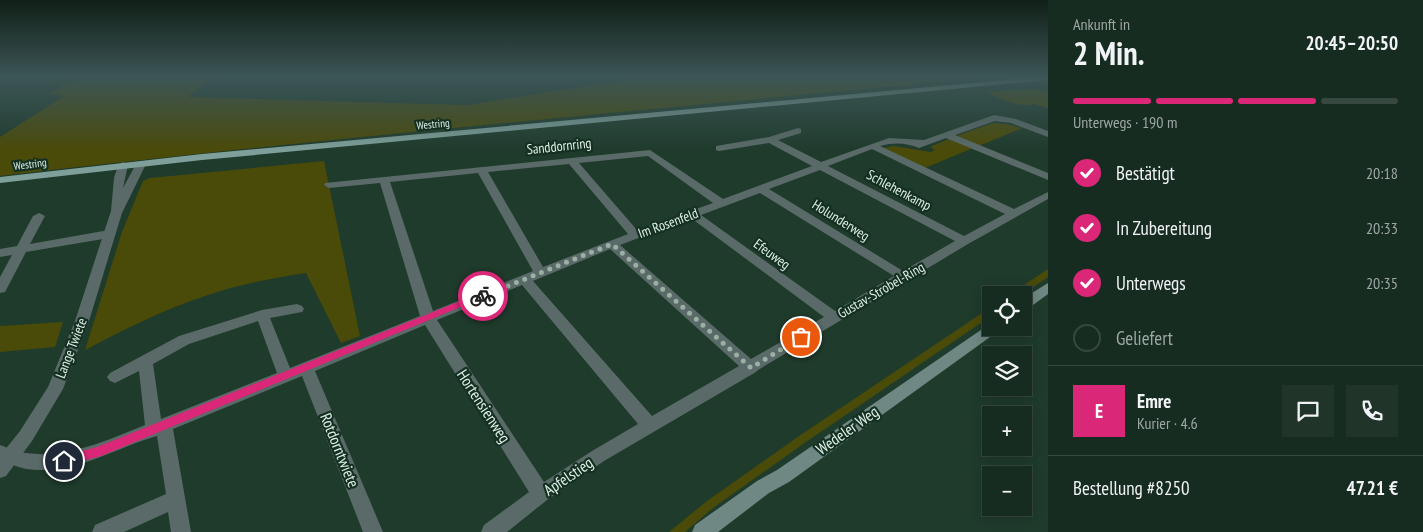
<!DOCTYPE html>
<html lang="de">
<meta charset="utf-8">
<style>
:root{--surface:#172c21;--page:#20342a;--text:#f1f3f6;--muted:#9ea7a5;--line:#36483f;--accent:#db2777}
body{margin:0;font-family:"PT Sans Narrow",sans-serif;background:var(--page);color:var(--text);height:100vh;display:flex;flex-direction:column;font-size:19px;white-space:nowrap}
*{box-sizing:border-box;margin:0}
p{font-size:16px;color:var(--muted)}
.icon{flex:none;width:28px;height:28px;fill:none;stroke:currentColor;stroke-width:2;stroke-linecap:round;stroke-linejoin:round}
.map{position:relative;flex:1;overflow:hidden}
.drawer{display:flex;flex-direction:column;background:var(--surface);width:375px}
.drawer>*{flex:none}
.buttons{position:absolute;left:982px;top:286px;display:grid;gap:10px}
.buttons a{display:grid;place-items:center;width:50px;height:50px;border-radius:0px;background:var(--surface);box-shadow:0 2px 12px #0003,0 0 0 1px var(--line);font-size:25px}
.pin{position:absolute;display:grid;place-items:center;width:42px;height:42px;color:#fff;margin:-21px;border:2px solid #fff;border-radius:50%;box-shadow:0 1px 5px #0007}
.courier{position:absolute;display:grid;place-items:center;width:50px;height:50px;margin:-25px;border:4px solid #db2777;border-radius:50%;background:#fff;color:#222;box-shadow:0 1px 6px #0007}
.summary em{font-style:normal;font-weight:700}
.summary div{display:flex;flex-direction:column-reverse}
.summary{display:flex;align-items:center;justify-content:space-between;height:85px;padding:0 25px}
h1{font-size:32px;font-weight:700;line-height:38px}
.bar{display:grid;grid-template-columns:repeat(4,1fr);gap:8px 5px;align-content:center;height:60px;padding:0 25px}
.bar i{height:6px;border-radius:4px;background:var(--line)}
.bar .on{background:var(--accent)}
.bar p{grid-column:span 4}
.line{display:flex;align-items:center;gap:12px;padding:0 25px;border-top:1px solid var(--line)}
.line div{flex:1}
.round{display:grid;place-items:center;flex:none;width:52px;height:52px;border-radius:0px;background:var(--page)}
ol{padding:0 25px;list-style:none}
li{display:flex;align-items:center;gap:15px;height:55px}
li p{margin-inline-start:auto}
li .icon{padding:5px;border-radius:50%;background:var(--accent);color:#fff;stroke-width:4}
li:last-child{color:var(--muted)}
li i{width:28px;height:28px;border:2px solid var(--line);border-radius:50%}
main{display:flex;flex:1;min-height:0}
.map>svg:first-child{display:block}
.green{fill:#4a4a09}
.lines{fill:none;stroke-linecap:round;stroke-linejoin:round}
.minor{fill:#5a6a68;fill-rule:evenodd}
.tertiary{fill:#5a6a68;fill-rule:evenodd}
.secondary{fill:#6f8884;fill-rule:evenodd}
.primary{fill:#7e9f9a;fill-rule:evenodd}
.route{fill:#db2777}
.done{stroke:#9bb0a4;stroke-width:5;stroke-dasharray:0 9}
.labels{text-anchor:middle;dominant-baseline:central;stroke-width:4.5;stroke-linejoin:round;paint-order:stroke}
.far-street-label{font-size:11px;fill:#deefe5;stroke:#143022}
.street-label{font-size:14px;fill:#deefe5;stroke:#143022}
.near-street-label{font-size:16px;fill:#deefe5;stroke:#143022}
</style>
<main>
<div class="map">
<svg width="1048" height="532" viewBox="0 0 1048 532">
<rect width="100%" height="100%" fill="#1f3b2c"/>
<g class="green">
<path d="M79 77H213L188 97 467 105 644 77 981 78C654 109 326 138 0 176V137L64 96 48 94Z"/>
<path d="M1036 89 1044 92 1048 91V108L1033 104C1019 109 999 98 986 92Z"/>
<path d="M993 123 1006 124 1022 128 979 146 956 136Z"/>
<path d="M951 138 973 148 925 168 884 148 894 146 931 152 935 150 930 147Z"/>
<path d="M324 161 360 336 341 343 306 273C273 278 240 284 208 295 165 309 125 329 85 350L122 232 143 181 150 178Z"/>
<path d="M1048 269V277L1022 295H1009Z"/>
<path d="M991 307V316L806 442 713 508 685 532H669L707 501 799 436Z"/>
<path d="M63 322 55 347 0 352V326Z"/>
</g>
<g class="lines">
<g class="minor">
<path d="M994 115 1016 119 1048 131V137L1011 123 995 121 955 135 1048 173V180L946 138 919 148C907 143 894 142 880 146L1014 209 1048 192V199L968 244 758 370 756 372 604 461 547 500 507 532H481L484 525 529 492 425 325 315 371 383 532H363L302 376 173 429 191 532H171L168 512 124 532H92L95 525 166 494 157 436C114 448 74 476 26 469 17 467 9 463 0 461V445C9 448 17 452 26 453 67 459 108 440 145 425L139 371 115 383 110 381 107 377 110 373 179 336 262 310 297 304 302 306 304 309 302 312 270 318 290 368 420 316 380 183 329 188 324 185 325 183 650 150 723 199 812 166 769 143 719 151 716 150V146L769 137 798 128 801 129V133L778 140 821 162 889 138 924 140ZM872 149 1005 214 964 236 828 166ZM648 156 713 203 637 230 579 163ZM569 164 628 234 543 267 488 172ZM820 170 955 241 903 271 769 189ZM478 173 533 271 433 311 390 182ZM760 193 894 276 835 311 701 215ZM691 218 824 317 751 359 620 245ZM610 249 739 366 652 416 533 281ZM522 285 638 424 592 451 544 482 437 320ZM258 321 277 373 161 419 153 364 189 344Z"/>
<path d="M39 213 45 216 30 244 109 230 115 234 109 238 26 252 5 292 0 293V277L12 255 0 257V249L17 246 33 216Z"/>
</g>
<path class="tertiary" d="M141 161 146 164 122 213 89 321 63 389 32 441 6 476 0 478V456L20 431 48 387 75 321 111 211 114 178 118 165 123 162 128 165 123 188 136 164Z"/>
<g class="secondary">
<path d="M1048 283V294L1029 308 1024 310V298Z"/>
<path d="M991 323V328H999L997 332 789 482 769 493 718 532H692L695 525 757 481 777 470Z"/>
</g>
<path class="primary" d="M1038 77H1048V80L202 160 0 183V177L202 154Z"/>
</g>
<linearGradient id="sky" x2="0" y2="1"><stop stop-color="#112018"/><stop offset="0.51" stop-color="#3c5556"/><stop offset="1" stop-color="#3c5556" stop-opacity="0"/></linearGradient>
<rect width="1048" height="151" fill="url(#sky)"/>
<path class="route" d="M480 293H483L487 296 101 456 64 466 60 464 59 461 60 457 97 447 122 437Z"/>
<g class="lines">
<path class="done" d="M483 296 612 244 751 368 801 337"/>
</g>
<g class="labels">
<g class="far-street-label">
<text transform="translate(433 124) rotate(-5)">Westring</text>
<text transform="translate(30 164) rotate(-7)">Westring</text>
</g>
<g class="street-label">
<text transform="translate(559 146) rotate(-6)">Sanddornring</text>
<text transform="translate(899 190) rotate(28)">Schlehenkamp</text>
<text transform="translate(841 220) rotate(32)">Holunderweg</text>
<text transform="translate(668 223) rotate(-20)">Im Rosenfeld</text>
<text transform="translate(772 254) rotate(36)">Efeuweg</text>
<text transform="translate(881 290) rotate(-30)">Gustav-Strobel-Ring</text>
<text transform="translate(71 348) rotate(-69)">Lange Twiete</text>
</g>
<g class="near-street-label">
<text transform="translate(484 406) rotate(57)">Hortensienweg</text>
<text transform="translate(847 430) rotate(-35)">Wedeler Weg</text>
<text transform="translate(340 450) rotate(68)">Rotdorntwiete</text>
<text transform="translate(568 476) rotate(-34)">Apfelstieg</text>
</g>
</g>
</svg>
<div class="buttons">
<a><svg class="icon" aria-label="locate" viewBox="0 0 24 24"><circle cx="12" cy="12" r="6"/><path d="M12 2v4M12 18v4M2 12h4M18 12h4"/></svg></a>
<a><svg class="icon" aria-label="layers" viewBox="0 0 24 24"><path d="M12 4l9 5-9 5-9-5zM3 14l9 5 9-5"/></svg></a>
<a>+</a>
<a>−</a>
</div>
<div class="pin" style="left:801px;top:337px;background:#ea580c"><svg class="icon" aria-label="bag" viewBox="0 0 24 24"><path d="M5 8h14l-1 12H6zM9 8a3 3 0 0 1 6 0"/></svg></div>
<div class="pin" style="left:64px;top:461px;background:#1f2937"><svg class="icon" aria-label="home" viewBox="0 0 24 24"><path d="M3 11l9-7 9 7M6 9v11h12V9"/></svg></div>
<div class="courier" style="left:483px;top:296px"><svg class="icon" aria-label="bike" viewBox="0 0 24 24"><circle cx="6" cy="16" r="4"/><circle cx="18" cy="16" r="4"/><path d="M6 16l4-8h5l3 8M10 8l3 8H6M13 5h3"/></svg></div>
</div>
<section class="drawer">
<div class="summary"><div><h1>2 Min.</h1><p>Ankunft in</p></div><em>20:45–20:50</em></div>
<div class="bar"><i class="on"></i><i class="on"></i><i class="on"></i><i></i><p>Unterwegs · 190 m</p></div>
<ol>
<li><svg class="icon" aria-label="check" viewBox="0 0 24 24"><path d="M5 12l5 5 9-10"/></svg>Bestätigt<p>20:18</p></li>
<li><svg class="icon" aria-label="check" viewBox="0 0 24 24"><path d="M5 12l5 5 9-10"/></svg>In Zubereitung<p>20:33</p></li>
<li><svg class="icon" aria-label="check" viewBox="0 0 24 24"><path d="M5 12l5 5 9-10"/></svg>Unterwegs<p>20:35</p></li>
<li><i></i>Geliefert</li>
</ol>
<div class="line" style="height:90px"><b class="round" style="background:var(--accent);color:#fff">E</b><div><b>Emre</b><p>Kurier · 4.6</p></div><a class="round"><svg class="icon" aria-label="chat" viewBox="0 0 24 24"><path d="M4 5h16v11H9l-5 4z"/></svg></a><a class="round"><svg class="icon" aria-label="phone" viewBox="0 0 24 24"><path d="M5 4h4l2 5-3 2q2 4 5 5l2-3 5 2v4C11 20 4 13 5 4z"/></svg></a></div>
<div class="line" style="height:65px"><div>Bestellung #8250</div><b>47.21 €</b></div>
</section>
</main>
